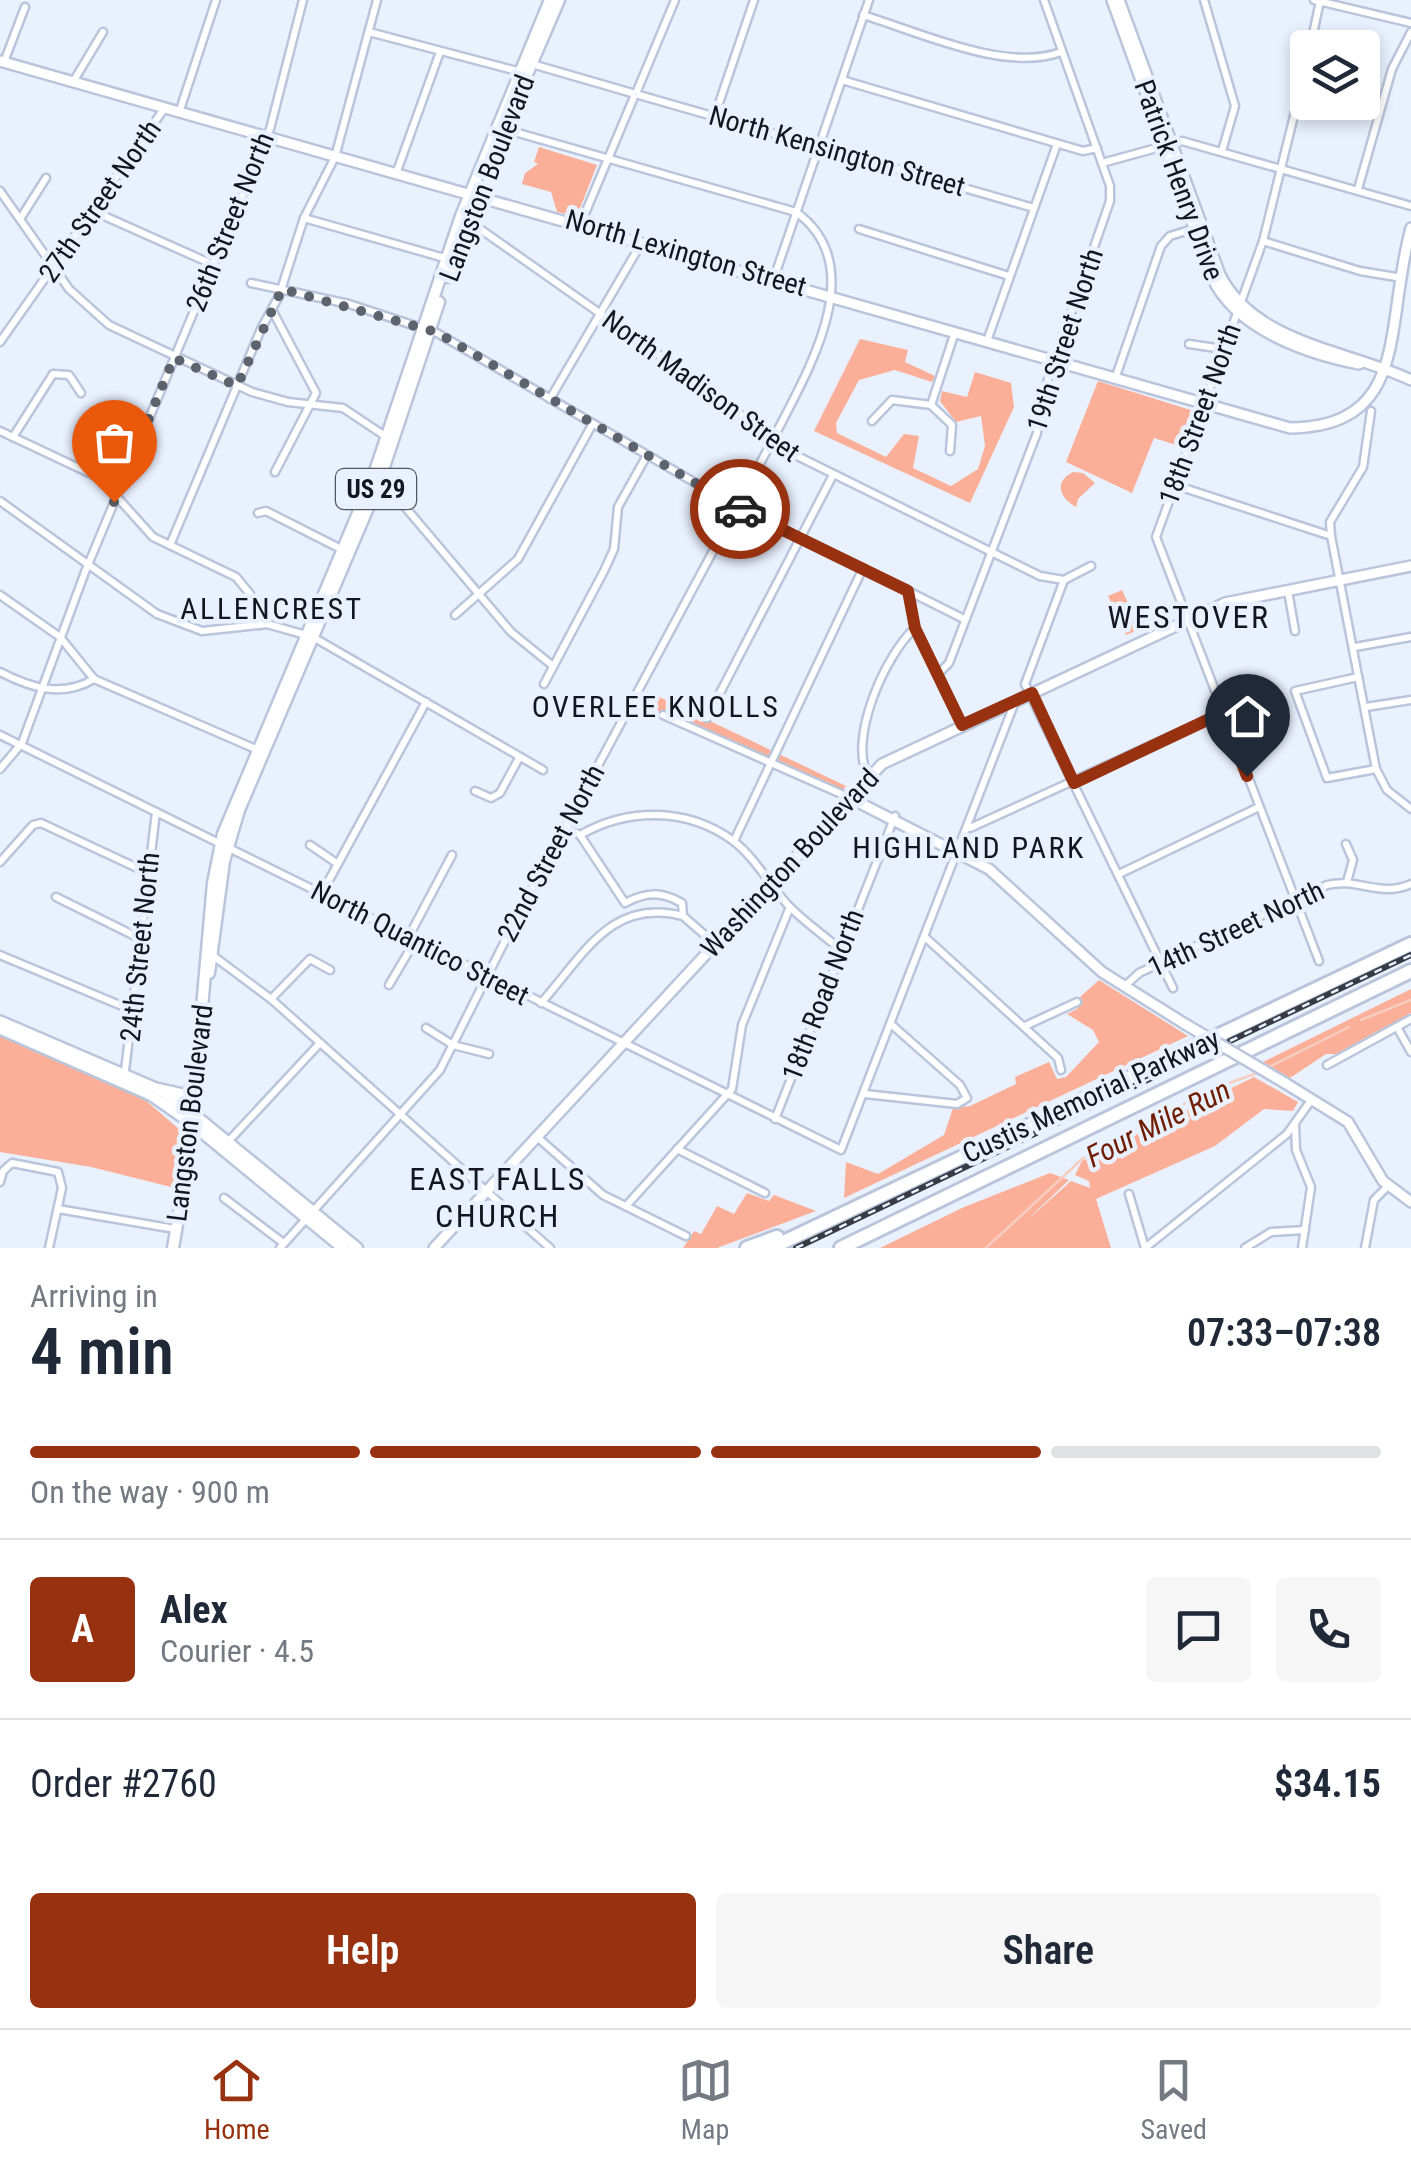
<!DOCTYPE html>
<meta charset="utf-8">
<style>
:root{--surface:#fff;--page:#f6f6f7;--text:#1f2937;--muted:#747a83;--line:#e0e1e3;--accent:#98310f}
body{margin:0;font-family:"Roboto Condensed",sans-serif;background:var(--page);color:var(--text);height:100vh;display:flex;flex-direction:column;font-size:38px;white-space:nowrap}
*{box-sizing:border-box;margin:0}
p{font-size:32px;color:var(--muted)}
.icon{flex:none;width:55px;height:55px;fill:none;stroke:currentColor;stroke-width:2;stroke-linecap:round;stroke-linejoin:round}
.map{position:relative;height:1248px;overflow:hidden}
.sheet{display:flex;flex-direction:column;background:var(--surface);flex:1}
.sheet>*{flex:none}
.tools{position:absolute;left:1290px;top:30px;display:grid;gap:20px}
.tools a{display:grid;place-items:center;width:90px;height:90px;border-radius:10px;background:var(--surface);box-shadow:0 5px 15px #0003;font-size:50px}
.pin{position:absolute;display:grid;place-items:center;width:85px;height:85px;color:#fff;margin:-102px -42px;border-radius:50% 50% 50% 0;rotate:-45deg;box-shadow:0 0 10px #0007}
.pin .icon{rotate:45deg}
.courier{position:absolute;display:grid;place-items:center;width:100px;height:100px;margin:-50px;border:8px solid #98310f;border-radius:50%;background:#fff;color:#222;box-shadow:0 2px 12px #0007}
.head em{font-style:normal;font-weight:600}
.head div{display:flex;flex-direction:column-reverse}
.head{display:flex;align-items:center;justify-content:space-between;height:170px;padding:0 30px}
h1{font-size:65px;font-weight:600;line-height:75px}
.bar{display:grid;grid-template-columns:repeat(4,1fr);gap:15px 10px;align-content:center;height:120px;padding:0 30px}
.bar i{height:12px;border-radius:8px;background:var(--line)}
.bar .current{background:var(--accent)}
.bar p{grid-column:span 4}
.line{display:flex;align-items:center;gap:25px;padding:0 30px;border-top:2px solid var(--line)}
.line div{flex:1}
.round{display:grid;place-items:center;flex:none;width:105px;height:105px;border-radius:10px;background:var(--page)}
.primary-button{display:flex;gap:20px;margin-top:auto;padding:20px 30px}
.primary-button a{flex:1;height:115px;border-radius:10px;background:var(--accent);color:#fff;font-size:40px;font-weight:600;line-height:115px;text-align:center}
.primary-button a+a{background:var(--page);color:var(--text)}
.menu{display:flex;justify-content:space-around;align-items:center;height:140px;border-top:2px solid var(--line);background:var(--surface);font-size:28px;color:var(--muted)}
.menu a{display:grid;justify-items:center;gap:5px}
.menu .current{color:var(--accent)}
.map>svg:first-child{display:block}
.green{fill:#fcaf98}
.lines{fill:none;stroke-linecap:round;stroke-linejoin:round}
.stream{stroke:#f5cdc1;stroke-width:2.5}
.street-casing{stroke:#b9c5db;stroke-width:11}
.secondary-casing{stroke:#b9c5db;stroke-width:14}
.primary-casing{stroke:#b9c5db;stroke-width:15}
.highway-casing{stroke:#b9c5db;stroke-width:18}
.street{stroke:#fff;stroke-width:6}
.secondary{stroke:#fff;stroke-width:9}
.primary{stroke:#fff;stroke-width:10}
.highway{stroke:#fff;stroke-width:12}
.rail-casing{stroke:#373b44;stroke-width:6}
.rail{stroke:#e9f1fe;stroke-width:2.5;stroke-dasharray:8;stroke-linecap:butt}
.secondary-bridge-casing{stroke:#b9c5db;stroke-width:14;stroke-linecap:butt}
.secondary-bridge{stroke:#fff;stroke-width:9}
.done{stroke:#5d636c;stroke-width:10;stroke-dasharray:0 18}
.route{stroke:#98310f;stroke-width:12}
.labels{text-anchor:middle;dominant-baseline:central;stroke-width:9;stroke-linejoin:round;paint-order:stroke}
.shield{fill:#e9f1fe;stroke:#525861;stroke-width:2.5}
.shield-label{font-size:25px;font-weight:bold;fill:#12161e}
.street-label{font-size:28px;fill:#12161e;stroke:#e9f1fe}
.neighbourhood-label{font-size:30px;letter-spacing:2.5px;fill:#12161e;stroke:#e9f1fe}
.water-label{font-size:30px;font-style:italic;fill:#6f1c00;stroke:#e9f1fe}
.quarter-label{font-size:32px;letter-spacing:2.5px;fill:#12161e;stroke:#e9f1fe}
</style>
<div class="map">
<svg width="1411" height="1248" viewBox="0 0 1411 1248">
<rect width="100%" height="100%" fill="#e9f1fe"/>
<g class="green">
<path d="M539 147 597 165 577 216 557 212 551 192 522 184 525 173 538 164 534 162Z"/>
<path d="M860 339 908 350 905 362 935 376 932 382 895 370 859 380 836 423 837 433 886 457 904 434 919 436 913 468 951 486 978 469 985 446 981 416 956 422 940 401 942 391 967 397 975 372 1011 383 1014 407 970 503 814 431Z"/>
<path d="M1098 381 1197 412 1182 447 1154 438 1132 493 1066 462Z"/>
<path d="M1073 472 1083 473 1095 483 1078 499 1076 507C1060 498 1053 482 1073 472Z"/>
<path d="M1122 590 1137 623 1143 622 1145 627 1126 635 1108 596Z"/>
<path d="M647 691 846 786 842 791 640 703Z"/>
<path d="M1099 980 1188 1036 844 1198 846 1162 878 1174 944 1135 953 1108 970 1106 1016 1084 1015 1077 1049 1062 1057 1079 1066 1077 1099 1042 1093 1030 1067 1014 1077 1009 1081 996Z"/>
<path d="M1411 989V1013L1336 1054H1326L1290 1078 1263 1062Z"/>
<path d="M0 1036 143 1098 180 1130 175 1188 91 1167 0 1152Z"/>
<path d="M1254 1077 1298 1102 1293 1111 1264 1109 1215 1146 1096 1199 1111 1248H880L964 1207 1050 1173 1069 1180 1025 1222 1071 1181 1090 1188 1089 1181 1075 1175 1082 1161Z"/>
<path d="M747 1193 769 1201 774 1195 816 1211 717 1248H683L694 1231 701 1234 717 1206 734 1214Z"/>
</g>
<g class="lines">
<g class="stream">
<path d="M1361 1020 1411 1000"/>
<path d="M1269 1067 1349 1027"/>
<path d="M986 1248 1082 1159 1210 1090 1257 1073"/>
</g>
<defs>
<g id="street">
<path d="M1204 0 1235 106 1222 151"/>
<path d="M1314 0 1411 23"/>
<path d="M863 15C919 32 1006 73 1061 52"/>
<path d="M369 32 521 72"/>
<path d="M1310 48 1320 1"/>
<path d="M1308 59 1263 241 1156 537 1319 961"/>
<path d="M4 62 25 7"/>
<path d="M532 64 632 93"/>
<path d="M842 80 1083 151 1097 148"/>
<path d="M73 82 103 32"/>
<path d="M637 91 675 0"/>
<path d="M639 95 1034 208"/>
<path d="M179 113 216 0"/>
<path d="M715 115 754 0"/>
<path d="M1102 163 1182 141 1411 206"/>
<path d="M396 174 440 52"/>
<path d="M1358 189 1392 69 1411 32"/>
<path d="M0 191 69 289 109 325 252 392 288 402 343 408 388 438"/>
<path d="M93 211 214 265"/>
<path d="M304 218 448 259"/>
<path d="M20 219 46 178"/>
<path d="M466 219 730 405 771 443 1040 576 1064 580"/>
<path d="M581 223 634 97"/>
<path d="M859 229 1009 276"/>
<path d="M1263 241 1360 271 1402 278"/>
<path d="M774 278 869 0"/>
<path d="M251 283 349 304 437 333 737 507 908 591 915 628 962 725"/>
<path d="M272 310 316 393 275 472"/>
<path d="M987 341 1057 144"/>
<path d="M0 342 164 109"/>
<path d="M1189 344 1223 349"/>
<path d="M1115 379 1161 246 1170 236 1196 228"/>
<path d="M550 399 642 242"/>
<path d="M931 405 955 332"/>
<path d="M872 421 892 400 931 405 952 425 950 451"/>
<path d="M0 431 100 478 153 537 236 577 250 594 261 625"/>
<path d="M13 437 53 374 69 375 81 393"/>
<path d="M380 483 389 488 511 632 553 666"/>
<path d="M1175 485 1331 536 1376 769 1387 790 1411 809"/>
<path d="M0 501 157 614 202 631 267 624 313 637 543 770"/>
<path d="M258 513 266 511 343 550"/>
<path d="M1331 536 1330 522 1363 467 1371 411"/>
<path d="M170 545 261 329 279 296 304 218 335 157 377 0"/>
<path d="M1091 566 1064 580 1025 684 1173 988"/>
<path d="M908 591 964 619"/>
<path d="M1288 591 1295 631"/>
<path d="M0 595 60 637 94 679 258 750"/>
<path d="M455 615 518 559 592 425"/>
<path d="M1355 647 1411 637"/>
<path d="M0 672C31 688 62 698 94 679"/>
<path d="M938 674 949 663 1037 433 1042 397 1110 201V186L1044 0"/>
<path d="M1358 677 1295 691 1327 778 1376 769"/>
<path d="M544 684 604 571 614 549 618 507 646 457"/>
<path d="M1366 707 1411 700"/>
<path d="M663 715 848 797"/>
<path d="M707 718 833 475"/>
<path d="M0 735 841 1150 1015 702"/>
<path d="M0 769 22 743 85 572 270 129 303 0"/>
<path d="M868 776C848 739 885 655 915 628"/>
<path d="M475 791 491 798 500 793 519 758"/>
<path d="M566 827 580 835 625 903C646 892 660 891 682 903L683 916 714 943"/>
<path d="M970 828 1222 713"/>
<path d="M580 835C627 808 686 807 732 840 754 856 769 884 787 904 802 920 822 934 840 949"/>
<path d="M734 841 863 568"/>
<path d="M1346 844 1353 860 1347 882"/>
<path d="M310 845 338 864"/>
<path d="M0 862 33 825 41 823 148 873"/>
<path d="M1119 874 1259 807"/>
<path d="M322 893 426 702"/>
<path d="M56 897 141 939"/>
<path d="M408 938 452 855"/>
<path d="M926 938 1058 1058 1061 1070"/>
<path d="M0 955 134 1011"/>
<path d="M212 955 271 999 550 1248"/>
<path d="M389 985 415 941"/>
<path d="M1125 986 1139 973 1327 885C1357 877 1380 898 1411 884"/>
<path d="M271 999 310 959 330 970"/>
<path d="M541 1003C584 955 611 897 683 916"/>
<path d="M1025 1026 1077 1002"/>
<path d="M1397 1027 1411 1052"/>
<path d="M426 1028 453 1045 489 1054"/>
<path d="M1327 1065 1411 1019"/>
<path d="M124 1079 156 812"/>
<path d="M865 1094 957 1104 967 1098 960 1085 892 1025"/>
<path d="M775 1119 895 816"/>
<path d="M1295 1125 1296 1150 1311 1187 1302 1248"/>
<path d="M536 1136 603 1195 686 1236"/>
<path d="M225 1145 320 1043"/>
<path d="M677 1149 765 1193"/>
<path d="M0 1182 3 1171 12 1163 58 1172 62 1188 49 1248"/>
<path d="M1129 1194 1145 1248 1287 1134 1312 1099"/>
<path d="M224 1198 282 1242"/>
<path d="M626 1206 732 1089 742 1025 790 907"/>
<path d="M58 1209 175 1229"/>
<path d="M280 1248 440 1070 519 913 771 443C804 377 874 268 796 212L497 127"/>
<path d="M1245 1248 1271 1232 1305 1230"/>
<path d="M1365 1248 1374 1200 1388 1186"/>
</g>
<g id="secondary">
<path d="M1112 0 1212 277C1235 329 1307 354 1359 364"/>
<path d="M1119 0 1220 275C1255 344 1348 350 1411 380"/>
<path d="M0 61 1290 428C1411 426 1384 326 1411 228"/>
<path d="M848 797 989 869 1102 972 1185 1024"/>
<path d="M0 1021 158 1089 192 1113"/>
<path d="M0 1029 152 1096 192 1124"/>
<path d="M1285 1083 1348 1122 1383 1181 1411 1202"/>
<path d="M434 1248 882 764 1225 603 1411 566"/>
</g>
<g id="primary">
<path d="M512 109 559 0"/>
<path d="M448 277 479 189"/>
<path d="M209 973 224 861 239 810 379 482 439 302"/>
<path d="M158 1089 185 1095 195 1085"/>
<path d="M192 1113 357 1248"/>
<path d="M192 1124 343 1248"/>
<path d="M173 1248 189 1155 213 883 223 834 372 480 461 216 550 0"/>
</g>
<g id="highway">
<path d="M747 1248 777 1237"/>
<path d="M771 1248 1411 944"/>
<path d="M841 1248 1411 971"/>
</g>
</defs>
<use href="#street" class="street-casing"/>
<use href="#secondary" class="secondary-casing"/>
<use href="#primary" class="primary-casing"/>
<use href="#highway" class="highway-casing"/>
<use href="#street" class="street"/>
<use href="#secondary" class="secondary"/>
<use href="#primary" class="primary"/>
<use href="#highway" class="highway"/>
<defs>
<g id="rail">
<path d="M1230 1041 1411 955"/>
<path d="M796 1248 1212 1049"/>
</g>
</defs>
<use href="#rail" class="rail-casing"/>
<use href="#rail" class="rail"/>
<defs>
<path id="secondary-bridge" d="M1185 1024 1285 1083"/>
</defs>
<use href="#secondary-bridge" class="secondary-bridge-casing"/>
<use href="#secondary-bridge" class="secondary-bridge"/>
</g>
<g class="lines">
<path class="done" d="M114 502 174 358 237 386 282 289 436 332 740 509"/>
<path class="route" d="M740 509 908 591 915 628 962 725 1032 693 1074 783 1222 713 1247 776"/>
</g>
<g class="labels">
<rect class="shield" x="336" y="469" width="80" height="40" rx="8"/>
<g class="shield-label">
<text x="376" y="489">US 29</text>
</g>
<g class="street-label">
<text transform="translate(837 151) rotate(16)">North Kensington Street</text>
<text transform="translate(487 178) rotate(-69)">Langston Boulevard</text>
<text transform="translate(1179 180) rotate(70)">Patrick Henry Drive</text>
<text transform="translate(100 201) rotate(-55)">27th Street North</text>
<text transform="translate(230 222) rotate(-68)">26th Street North</text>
<text transform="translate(686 253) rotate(16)">North Lexington Street</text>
<text transform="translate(1065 340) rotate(-72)">19th Street North</text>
<text transform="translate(701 386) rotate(36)">North Madison Street</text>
<text transform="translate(1200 414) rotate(-70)">18th Street North</text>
<text transform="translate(551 853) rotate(-62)">22nd Street North</text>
<text transform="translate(790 863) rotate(-47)">Washington Boulevard</text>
<text transform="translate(1236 929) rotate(-25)">14th Street North</text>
<text transform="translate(420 943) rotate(27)">North Quantico Street</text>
<text transform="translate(140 947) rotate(-84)">24th Street North</text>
<text transform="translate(823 995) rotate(-69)">18th Road North</text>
<text transform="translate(1091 1096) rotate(-25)">Custis Memorial Parkway</text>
<text transform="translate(190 1113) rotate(-83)">Langston Boulevard</text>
</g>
<g class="neighbourhood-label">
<text x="272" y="608">ALLENCREST</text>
<text x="656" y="706">OVERLEE KNOLLS</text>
<text x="969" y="847">HIGHLAND PARK</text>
</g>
<g class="water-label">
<text transform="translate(1158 1123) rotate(-27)">Four Mile Run</text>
</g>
<g class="quarter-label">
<text x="1189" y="617">WESTOVER</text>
<text x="498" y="1179">EAST FALLS<tspan x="498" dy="37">CHURCH</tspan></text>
</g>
</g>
</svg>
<div class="tools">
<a><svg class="icon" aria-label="layers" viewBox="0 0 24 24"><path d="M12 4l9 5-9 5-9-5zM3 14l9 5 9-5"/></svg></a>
</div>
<div class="pin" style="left:114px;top:502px;background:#ea580c"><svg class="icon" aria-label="bag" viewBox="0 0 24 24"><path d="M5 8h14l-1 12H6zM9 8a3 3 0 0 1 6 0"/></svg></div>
<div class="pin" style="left:1247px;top:776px;background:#1f2937"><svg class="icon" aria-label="home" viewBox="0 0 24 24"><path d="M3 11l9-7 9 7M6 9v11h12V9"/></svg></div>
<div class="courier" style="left:740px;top:509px"><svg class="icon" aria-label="car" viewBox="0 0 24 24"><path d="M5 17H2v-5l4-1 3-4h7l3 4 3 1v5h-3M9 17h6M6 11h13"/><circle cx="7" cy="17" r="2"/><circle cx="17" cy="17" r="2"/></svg></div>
</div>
<section class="sheet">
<div class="head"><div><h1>4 min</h1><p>Arriving in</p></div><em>07:33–07:38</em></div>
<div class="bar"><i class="current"></i><i class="current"></i><i class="current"></i><i></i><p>On the way · 900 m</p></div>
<div class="line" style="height:180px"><b class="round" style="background:var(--accent);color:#fff">A</b><div><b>Alex</b><p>Courier · 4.5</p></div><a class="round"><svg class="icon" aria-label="chat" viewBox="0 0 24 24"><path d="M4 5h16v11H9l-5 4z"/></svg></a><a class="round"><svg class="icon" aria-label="phone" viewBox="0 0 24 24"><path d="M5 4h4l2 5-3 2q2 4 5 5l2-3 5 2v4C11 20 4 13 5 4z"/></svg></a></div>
<div class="line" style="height:130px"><div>Order #2760</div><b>$34.15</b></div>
<div class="primary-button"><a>Help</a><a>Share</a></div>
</section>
<nav class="menu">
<a class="current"><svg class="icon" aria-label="home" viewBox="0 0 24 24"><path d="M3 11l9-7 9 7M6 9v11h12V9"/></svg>Home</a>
<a><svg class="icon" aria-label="map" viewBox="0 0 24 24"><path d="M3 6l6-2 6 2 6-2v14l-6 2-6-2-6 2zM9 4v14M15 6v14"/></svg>Map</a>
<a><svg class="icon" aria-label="saved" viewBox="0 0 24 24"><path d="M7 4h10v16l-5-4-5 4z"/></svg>Saved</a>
</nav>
